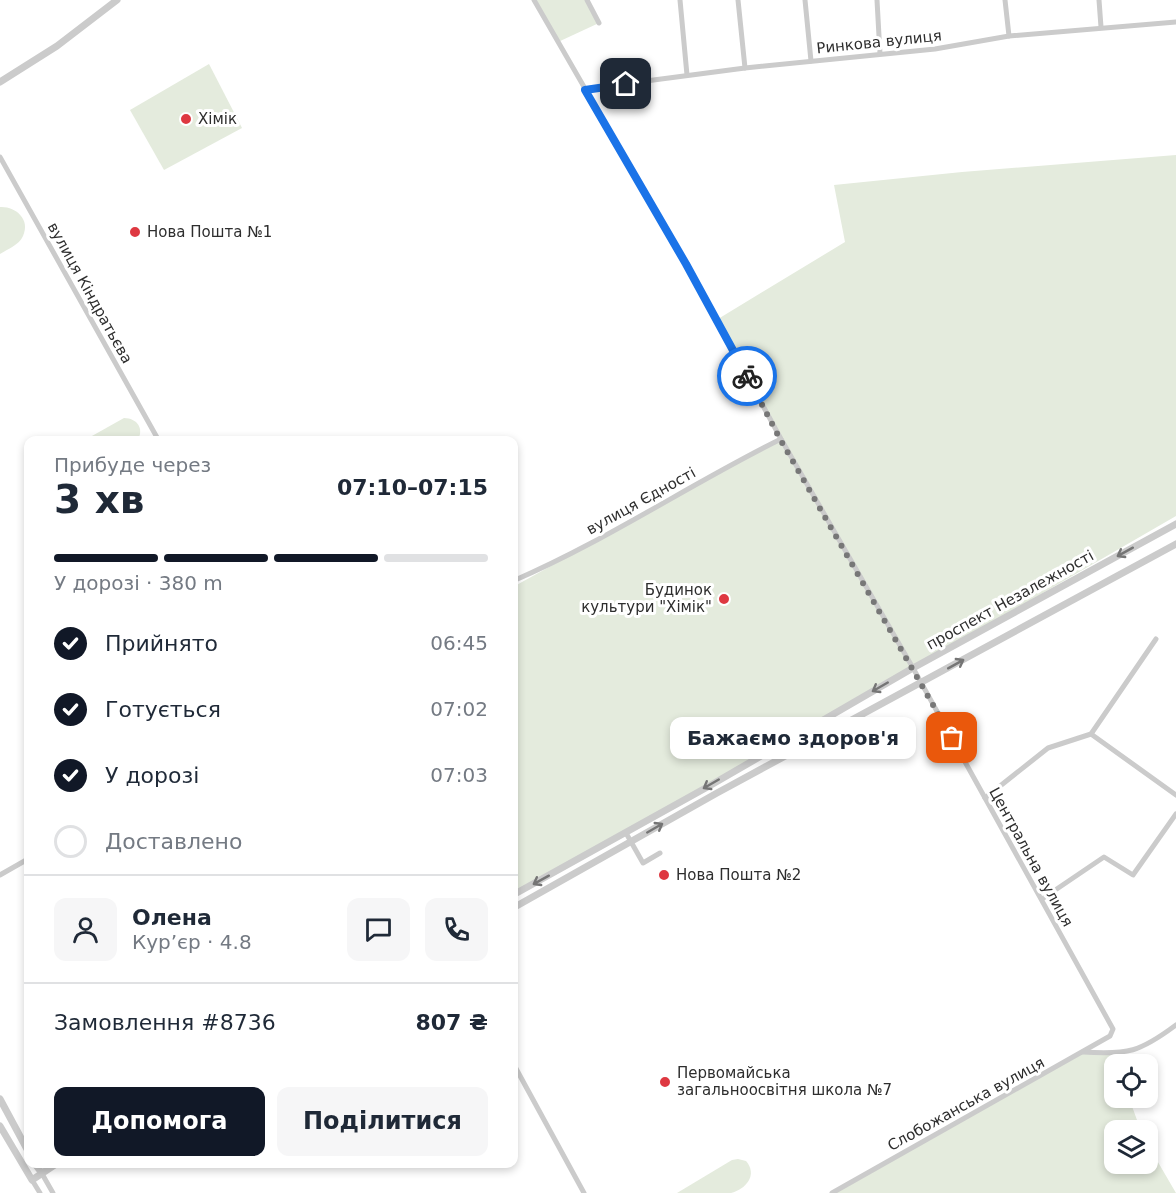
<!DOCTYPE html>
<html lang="uk">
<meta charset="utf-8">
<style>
:root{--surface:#fff;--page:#f6f6f7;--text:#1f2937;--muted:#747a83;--line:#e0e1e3;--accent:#111827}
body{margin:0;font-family:"DejaVu Sans",sans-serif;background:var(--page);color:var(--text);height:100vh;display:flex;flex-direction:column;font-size:22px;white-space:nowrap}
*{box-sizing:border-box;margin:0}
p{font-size:20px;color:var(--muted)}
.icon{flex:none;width:33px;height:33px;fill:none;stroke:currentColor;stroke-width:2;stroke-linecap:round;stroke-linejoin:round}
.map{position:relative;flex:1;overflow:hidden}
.drawer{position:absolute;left:24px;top:436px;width:494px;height:732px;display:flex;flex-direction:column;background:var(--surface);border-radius:12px;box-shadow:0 3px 9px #0003}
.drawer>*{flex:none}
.fabs{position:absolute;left:1104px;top:1054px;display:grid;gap:12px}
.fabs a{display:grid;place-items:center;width:54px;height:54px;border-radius:12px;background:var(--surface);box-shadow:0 3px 9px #0003;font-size:30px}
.pin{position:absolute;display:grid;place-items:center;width:51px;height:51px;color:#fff;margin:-26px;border-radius:12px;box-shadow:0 3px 9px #0006}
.courier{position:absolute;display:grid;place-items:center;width:60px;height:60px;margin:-30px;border:4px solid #1a73e8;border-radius:50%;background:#fff;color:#222;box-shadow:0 2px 8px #0007}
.bubble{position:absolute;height:42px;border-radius:12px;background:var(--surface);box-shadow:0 3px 9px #0003;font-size:20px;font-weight:800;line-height:42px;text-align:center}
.overview em{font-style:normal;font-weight:800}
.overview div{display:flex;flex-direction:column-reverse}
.overview{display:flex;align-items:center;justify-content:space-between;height:102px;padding:0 30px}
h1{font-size:39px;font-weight:800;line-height:45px}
.bar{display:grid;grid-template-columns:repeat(4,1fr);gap:9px 6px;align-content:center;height:72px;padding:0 30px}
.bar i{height:8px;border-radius:4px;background:var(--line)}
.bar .selected{background:var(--accent)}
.bar p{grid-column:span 4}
.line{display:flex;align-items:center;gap:15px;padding:0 30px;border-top:2px solid var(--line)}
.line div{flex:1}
.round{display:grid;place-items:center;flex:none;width:63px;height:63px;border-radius:12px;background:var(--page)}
ol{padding:0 30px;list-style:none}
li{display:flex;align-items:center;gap:18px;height:66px}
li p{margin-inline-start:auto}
li .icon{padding:6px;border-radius:50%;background:var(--accent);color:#fff;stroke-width:4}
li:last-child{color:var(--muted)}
li i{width:33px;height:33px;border:3px solid var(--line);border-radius:50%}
.cta{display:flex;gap:12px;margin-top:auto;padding:12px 30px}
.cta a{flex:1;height:69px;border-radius:12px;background:var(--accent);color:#fff;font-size:24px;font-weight:800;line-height:69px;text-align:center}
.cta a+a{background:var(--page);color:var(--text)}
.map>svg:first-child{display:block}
.green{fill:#e4ebdd}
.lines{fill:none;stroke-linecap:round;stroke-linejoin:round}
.minor{stroke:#cbcbcb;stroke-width:5}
.tertiary{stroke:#cbcbcb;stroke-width:7}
.oneway{stroke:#757575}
.done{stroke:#777;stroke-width:6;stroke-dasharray:0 10.8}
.route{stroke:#1a73e8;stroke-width:8}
.poi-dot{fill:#de3841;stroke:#fff;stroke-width:2}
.labels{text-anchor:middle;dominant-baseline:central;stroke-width:6;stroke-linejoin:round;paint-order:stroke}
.street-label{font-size:15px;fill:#2e2e2e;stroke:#fff}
.poi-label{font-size:15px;fill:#2e2e2e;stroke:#fff;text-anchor:start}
</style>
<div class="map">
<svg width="1176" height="1193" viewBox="0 0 1176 1193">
<rect width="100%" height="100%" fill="#fff"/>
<g class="green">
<path d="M534 0H587L599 23 558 42Z"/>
<path d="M209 64 242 128 164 170 130 110Z"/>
<path d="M1176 155V516L913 668 513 894V587L780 439 718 319 845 242 834 185 962 172Z"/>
<path d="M0 207C15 206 31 219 23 236 19 245 8 249 0 254Z"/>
<path d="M124 418C137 418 145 429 137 441H83Z"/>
<path d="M1082 1052 1112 1054 1116 1065H1114V1098H1129L1141 1131H1114V1164H1148V1145L1176 1193H832Z"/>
<path d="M738 1159 746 1161C758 1175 746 1189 731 1193 719 1193 691 1193 677 1193L732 1160Z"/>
</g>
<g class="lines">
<g class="minor">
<path d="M534 0 686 264 781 439 913 668 1113 1029 1110 1036 832 1193"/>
<path d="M587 0 599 23"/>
<path d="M680 0 687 75"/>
<path d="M738 0 745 68"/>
<path d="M805 0 811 61"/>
<path d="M877 0 880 54"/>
<path d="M1005 0 1009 36"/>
<path d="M1099 0 1101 27"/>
<path d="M585 89 745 68 935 49 1009 36 1176 22"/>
<path d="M0 157 159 441"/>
<path d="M513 581C606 541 690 484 781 439"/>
<path d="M1091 734 1176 795"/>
<path d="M985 798 1048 748 1091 734 1156 639"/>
<path d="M626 833 643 863 660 853"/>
<path d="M0 875 28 859"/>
<path d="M1042 899 1104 857 1133 875 1176 814"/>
<path d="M1083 1052C1128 1055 1140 1052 1176 1025"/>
<path d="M513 1063 584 1193"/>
<path d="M41 1172 53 1193"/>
<path d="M32 1180 40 1193"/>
</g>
<g class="tertiary">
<path d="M0 82 57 46 117 0"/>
<path d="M513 895 711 785 913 668 1176 524"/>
<path d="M513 908 717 793 1176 544"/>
<path d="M0 1099 28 1151"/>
<path d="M0 1126 32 1180 56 1164"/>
<path d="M35 1164 41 1172"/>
</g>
</g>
<defs><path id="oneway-shaft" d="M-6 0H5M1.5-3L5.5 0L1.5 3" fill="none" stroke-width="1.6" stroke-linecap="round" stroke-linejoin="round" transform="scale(1.5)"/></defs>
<g class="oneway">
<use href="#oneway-shaft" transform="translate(1125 552) rotate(151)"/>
<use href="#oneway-shaft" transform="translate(956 664) rotate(-29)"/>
<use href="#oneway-shaft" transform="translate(880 687) rotate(150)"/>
<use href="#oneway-shaft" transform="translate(711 784) rotate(150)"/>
<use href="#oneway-shaft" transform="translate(655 828) rotate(-30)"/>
<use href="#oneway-shaft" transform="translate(541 880) rotate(151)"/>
</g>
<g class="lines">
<path class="done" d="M747 376 780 439 952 738"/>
<path class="route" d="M626 84 585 90 686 264 747 376"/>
</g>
<g class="poi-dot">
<circle cx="186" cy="119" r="6"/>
<circle cx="135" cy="232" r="6"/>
<circle cx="724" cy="599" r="6"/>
<circle cx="664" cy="875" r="6"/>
<circle cx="665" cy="1082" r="6"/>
</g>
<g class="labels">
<g class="street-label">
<text transform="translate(879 42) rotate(-6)">Ринкова вулиця</text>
<text transform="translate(90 293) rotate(61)">вулиця Кіндратьєва</text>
<text transform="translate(641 501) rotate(-29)">вулиця Єдності</text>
<text transform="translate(1010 600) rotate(-29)">проспект Незалежності</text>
<text transform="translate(1031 857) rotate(61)">Центральна вулиця</text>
<text transform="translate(966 1104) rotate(-29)">Слобожанська вулиця</text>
</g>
<g class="poi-label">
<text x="198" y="119">Хімік</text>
<text x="147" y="232">Нова Пошта №1</text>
<text x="712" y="590" text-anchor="end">Будинок<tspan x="712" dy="17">культури "Хімік"</tspan></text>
<text x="676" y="875">Нова Пошта №2</text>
<text x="677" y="1073">Первомайська<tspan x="677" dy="17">загальноосвітня школа №7</tspan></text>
</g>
</g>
</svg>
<div class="fabs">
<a><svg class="icon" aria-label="locate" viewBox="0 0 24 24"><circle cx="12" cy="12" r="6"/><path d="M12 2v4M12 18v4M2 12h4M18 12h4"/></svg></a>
<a><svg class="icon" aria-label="layers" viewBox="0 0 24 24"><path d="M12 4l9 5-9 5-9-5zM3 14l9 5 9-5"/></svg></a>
</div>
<div class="pin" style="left:952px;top:738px;background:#ea580c"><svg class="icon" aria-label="bag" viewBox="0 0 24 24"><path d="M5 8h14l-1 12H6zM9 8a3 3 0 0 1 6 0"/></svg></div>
<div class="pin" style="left:626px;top:84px;background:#1f2937"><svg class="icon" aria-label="home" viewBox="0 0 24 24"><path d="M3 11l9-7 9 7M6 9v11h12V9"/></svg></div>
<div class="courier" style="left:747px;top:376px"><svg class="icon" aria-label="bike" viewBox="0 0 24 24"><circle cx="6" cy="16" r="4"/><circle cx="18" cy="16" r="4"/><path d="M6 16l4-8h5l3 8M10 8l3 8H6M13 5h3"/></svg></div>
<div class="bubble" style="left:670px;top:717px;width:246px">Бажаємо здоров'я</div>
<section class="drawer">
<div class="overview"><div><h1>3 хв</h1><p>Прибуде через</p></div><em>07:10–07:15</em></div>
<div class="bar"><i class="selected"></i><i class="selected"></i><i class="selected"></i><i></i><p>У дорозі · 380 m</p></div>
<ol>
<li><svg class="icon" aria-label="check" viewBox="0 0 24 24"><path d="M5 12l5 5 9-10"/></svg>Прийнято<p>06:45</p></li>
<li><svg class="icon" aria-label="check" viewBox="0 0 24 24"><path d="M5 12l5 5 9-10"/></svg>Готується<p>07:02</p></li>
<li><svg class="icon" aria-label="check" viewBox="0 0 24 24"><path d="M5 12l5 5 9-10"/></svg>У дорозі<p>07:03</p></li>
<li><i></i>Доставлено</li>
</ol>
<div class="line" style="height:108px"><a class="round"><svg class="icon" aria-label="person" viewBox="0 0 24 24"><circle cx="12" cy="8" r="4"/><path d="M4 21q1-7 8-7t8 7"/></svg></a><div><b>Олена</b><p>Кур’єр · 4.8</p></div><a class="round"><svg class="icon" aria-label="chat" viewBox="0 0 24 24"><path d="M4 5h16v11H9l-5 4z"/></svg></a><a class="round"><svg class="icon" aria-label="phone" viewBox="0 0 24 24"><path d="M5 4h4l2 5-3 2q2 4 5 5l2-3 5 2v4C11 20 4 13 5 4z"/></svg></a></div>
<div class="line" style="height:78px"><div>Замовлення #8736</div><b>807 ₴</b></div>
<div class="cta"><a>Допомога</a><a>Поділитися</a></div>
</section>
</div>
